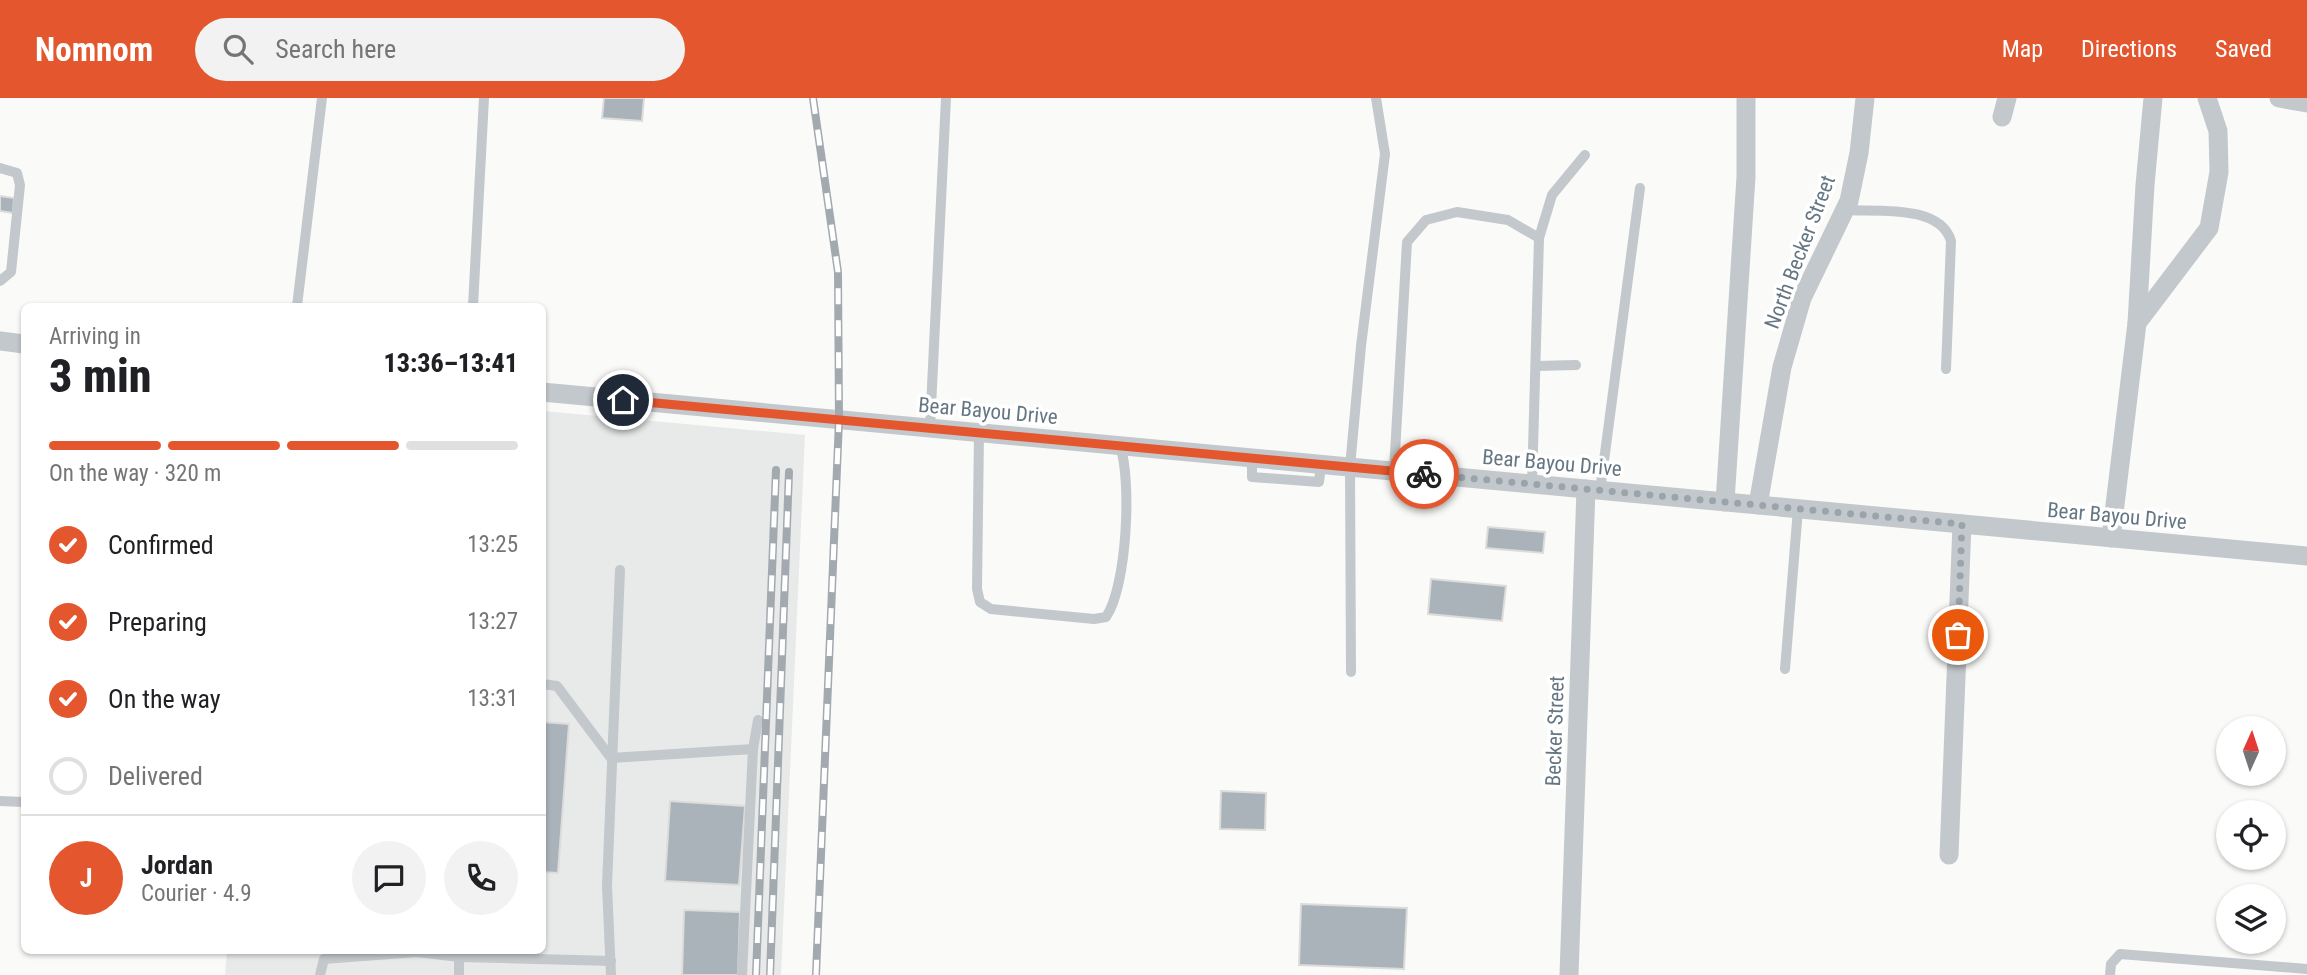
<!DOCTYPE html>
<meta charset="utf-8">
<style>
:root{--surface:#fff;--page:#f2f2f2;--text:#202124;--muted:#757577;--line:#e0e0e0;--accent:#e4572e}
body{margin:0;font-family:"Roboto Condensed",sans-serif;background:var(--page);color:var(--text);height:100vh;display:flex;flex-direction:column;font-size:26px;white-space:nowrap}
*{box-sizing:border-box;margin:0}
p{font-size:23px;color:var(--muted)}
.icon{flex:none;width:38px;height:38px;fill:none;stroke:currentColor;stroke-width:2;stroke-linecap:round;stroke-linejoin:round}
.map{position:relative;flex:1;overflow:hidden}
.panel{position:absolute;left:21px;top:205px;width:525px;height:651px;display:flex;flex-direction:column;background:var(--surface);border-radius:10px;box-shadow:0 2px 5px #0004}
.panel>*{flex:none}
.needle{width:46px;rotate:3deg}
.fabs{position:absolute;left:2216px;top:618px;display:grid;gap:14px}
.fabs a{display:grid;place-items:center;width:70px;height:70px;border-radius:50%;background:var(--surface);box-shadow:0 2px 5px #0004;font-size:35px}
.pin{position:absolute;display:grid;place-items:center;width:60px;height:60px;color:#fff;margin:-30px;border:4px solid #fff;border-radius:50%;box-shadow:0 2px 7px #0007}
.courier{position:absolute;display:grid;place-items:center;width:70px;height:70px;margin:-35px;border:5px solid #e4572e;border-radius:50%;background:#fff;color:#222;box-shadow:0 2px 9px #0007}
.head em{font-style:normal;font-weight:800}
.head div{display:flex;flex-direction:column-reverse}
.head{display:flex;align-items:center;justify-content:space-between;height:119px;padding:0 28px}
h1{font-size:46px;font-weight:800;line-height:52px}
.bar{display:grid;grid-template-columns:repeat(4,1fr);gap:10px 7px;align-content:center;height:84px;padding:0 28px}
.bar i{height:9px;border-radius:5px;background:var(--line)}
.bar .active{background:var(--accent)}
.bar p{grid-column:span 4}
.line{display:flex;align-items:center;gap:18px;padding:0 28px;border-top:2px solid var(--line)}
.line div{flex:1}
.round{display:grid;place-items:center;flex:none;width:74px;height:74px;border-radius:37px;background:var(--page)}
ol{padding:0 28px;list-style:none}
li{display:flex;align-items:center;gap:21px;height:77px}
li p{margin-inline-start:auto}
li .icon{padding:7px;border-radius:50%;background:var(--accent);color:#fff;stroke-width:4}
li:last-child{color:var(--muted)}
li i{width:38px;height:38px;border:4px solid var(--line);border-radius:50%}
header{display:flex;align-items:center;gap:42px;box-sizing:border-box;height:98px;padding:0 35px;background:var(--accent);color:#fff}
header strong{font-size:33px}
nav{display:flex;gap:38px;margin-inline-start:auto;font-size:24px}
.search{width:490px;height:63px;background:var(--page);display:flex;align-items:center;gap:18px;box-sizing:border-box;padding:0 24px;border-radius:38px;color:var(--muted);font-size:26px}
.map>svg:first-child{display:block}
.built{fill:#e8e9e9}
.building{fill:#aab3b9;stroke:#dcdcda;stroke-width:2}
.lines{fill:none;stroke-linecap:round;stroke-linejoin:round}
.lane{stroke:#c3c8cc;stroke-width:10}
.street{stroke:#c3c8cc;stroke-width:19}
.rail-casing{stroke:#a2aab0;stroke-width:8}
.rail{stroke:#fff;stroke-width:5;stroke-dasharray:16;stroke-linecap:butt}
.done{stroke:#99a4ac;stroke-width:7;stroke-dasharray:0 12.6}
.route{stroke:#e4572e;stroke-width:9}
.labels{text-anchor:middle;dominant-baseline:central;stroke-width:7;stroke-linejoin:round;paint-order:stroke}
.street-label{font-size:21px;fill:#657683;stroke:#fff}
</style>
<header>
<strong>Nomnom</strong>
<div class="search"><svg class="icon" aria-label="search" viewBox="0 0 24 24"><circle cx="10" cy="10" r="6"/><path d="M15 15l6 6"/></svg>Search here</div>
<nav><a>Map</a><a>Directions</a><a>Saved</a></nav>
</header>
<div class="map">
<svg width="2307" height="877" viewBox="0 0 2307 877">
<rect width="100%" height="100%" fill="#fafaf8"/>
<path class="built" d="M543 313 805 337 781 877H225L227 852H542Z"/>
<g class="building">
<path d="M604 0H644L642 23 602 20Z"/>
<path d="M0 98 14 100 13 115 0 113Z"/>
<path d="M1488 429 1545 434 1543 455 1486 450Z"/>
<path d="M1431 481 1506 488 1502 523 1428 516Z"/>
<path d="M542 624 569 626 558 775 542 774Z"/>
<path d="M1221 693 1266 695 1265 732 1220 731Z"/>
<path d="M670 703 745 708 739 787 665 783Z"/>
<path d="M1301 806 1407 810 1404 871 1299 867Z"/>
<path d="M684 812 740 814 738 877H682Z"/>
</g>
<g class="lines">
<g class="lane">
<path d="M0 70 17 75 20 87 11 174 0 183"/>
<path d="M1845 112C1877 114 1940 106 1951 143L1946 271"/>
<path d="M297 208 322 0"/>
<path d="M473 208 484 0"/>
<path d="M1536 268 1576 267"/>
<path d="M930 330 946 0"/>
<path d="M979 335 977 491 980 504 991 511 1094 521 1106 519C1127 489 1132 382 1120 348"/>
<path d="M1252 360V379L1319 384 1321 367"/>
<path d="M1394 373 1407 144 1426 122 1457 114 1508 122 1539 140"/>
<path d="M1532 386 1539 140 1552 97 1585 57"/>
<path d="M1600 393 1640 90"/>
<path d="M1785 571 1798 411"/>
<path d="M1351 574 1350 369 1361 248 1385 56 1376 0"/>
<path d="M542 586 557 588 611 660 753 651 758 622"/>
<path d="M0 703 24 704"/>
<path d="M459 853V859L611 863"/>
<path d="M320 877 324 861 417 854 459 859V877"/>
<path d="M611 877 607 788 620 472"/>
<path d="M742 877 753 651"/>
<path d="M2110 877 2111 866 2120 856 2307 871"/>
</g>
<g class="street">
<path d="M2279 0 2307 5"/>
<path d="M2002 19 2007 0"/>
<path d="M2137 225 2145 87 2153 0"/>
<path d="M0 243 24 246"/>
<path d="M542 294 2307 458"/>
<path d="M1725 404 1746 79V0"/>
<path d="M1758 407 1782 269 1802 200 1849 103 1859 55 1865 0"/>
<path d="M2111 440 2137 225 2209 130 2219 74 2218 33 2207 0"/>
<path d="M1949 757 1962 426"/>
<path d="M1569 877 1586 391"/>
</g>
<defs>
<g id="rail">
<path d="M813 0 838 174 839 322 816 877"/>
<path d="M756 877 776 372"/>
<path d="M770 877 789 374"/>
</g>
</defs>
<use href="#rail" class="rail-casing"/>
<use href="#rail" class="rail"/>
</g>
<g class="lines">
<path class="done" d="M1424 376 1962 426 1958 537"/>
<path class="route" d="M623 302 1424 376"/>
</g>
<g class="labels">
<g class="street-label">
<text transform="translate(1800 154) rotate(-69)">North Becker Street</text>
<text transform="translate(988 313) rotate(5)">Bear Bayou Drive</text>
<text transform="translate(1552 365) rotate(5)">Bear Bayou Drive</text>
<text transform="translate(2117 418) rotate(5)">Bear Bayou Drive</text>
<text transform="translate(1555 633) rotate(-88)">Becker Street</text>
</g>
</g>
</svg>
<div class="fabs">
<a><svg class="needle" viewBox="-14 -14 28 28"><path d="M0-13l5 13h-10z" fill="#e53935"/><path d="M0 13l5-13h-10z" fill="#757577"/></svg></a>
<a><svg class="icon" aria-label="locate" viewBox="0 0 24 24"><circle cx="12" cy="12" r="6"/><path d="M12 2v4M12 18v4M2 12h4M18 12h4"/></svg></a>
<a><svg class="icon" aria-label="layers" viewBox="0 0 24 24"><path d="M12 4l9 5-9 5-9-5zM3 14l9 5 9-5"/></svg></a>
</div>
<div class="pin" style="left:1958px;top:537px;background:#ea580c"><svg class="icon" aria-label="bag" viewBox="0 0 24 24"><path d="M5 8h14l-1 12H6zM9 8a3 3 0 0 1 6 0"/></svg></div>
<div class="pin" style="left:623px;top:302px;background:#1f2937"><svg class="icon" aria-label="home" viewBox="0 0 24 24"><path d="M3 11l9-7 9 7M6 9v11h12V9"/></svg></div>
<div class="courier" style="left:1424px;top:376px"><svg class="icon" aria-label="bike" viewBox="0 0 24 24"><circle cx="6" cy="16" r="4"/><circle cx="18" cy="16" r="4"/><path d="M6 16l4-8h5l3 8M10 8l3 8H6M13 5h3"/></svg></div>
<section class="panel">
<div class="head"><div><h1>3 min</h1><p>Arriving in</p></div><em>13:36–13:41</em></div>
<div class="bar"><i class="active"></i><i class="active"></i><i class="active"></i><i></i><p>On the way · 320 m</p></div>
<ol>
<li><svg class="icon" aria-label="check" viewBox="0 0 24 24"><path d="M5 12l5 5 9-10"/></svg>Confirmed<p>13:25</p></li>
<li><svg class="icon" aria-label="check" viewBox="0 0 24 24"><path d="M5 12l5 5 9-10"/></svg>Preparing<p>13:27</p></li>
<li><svg class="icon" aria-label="check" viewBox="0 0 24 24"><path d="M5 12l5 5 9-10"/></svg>On the way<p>13:31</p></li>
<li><i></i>Delivered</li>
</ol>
<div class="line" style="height:126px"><b class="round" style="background:var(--accent);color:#fff">J</b><div><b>Jordan</b><p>Courier · 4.9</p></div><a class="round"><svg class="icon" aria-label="chat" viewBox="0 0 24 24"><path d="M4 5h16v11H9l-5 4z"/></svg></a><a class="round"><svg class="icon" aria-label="phone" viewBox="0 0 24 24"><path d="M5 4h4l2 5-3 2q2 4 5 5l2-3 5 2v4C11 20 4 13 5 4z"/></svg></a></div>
</section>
</div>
